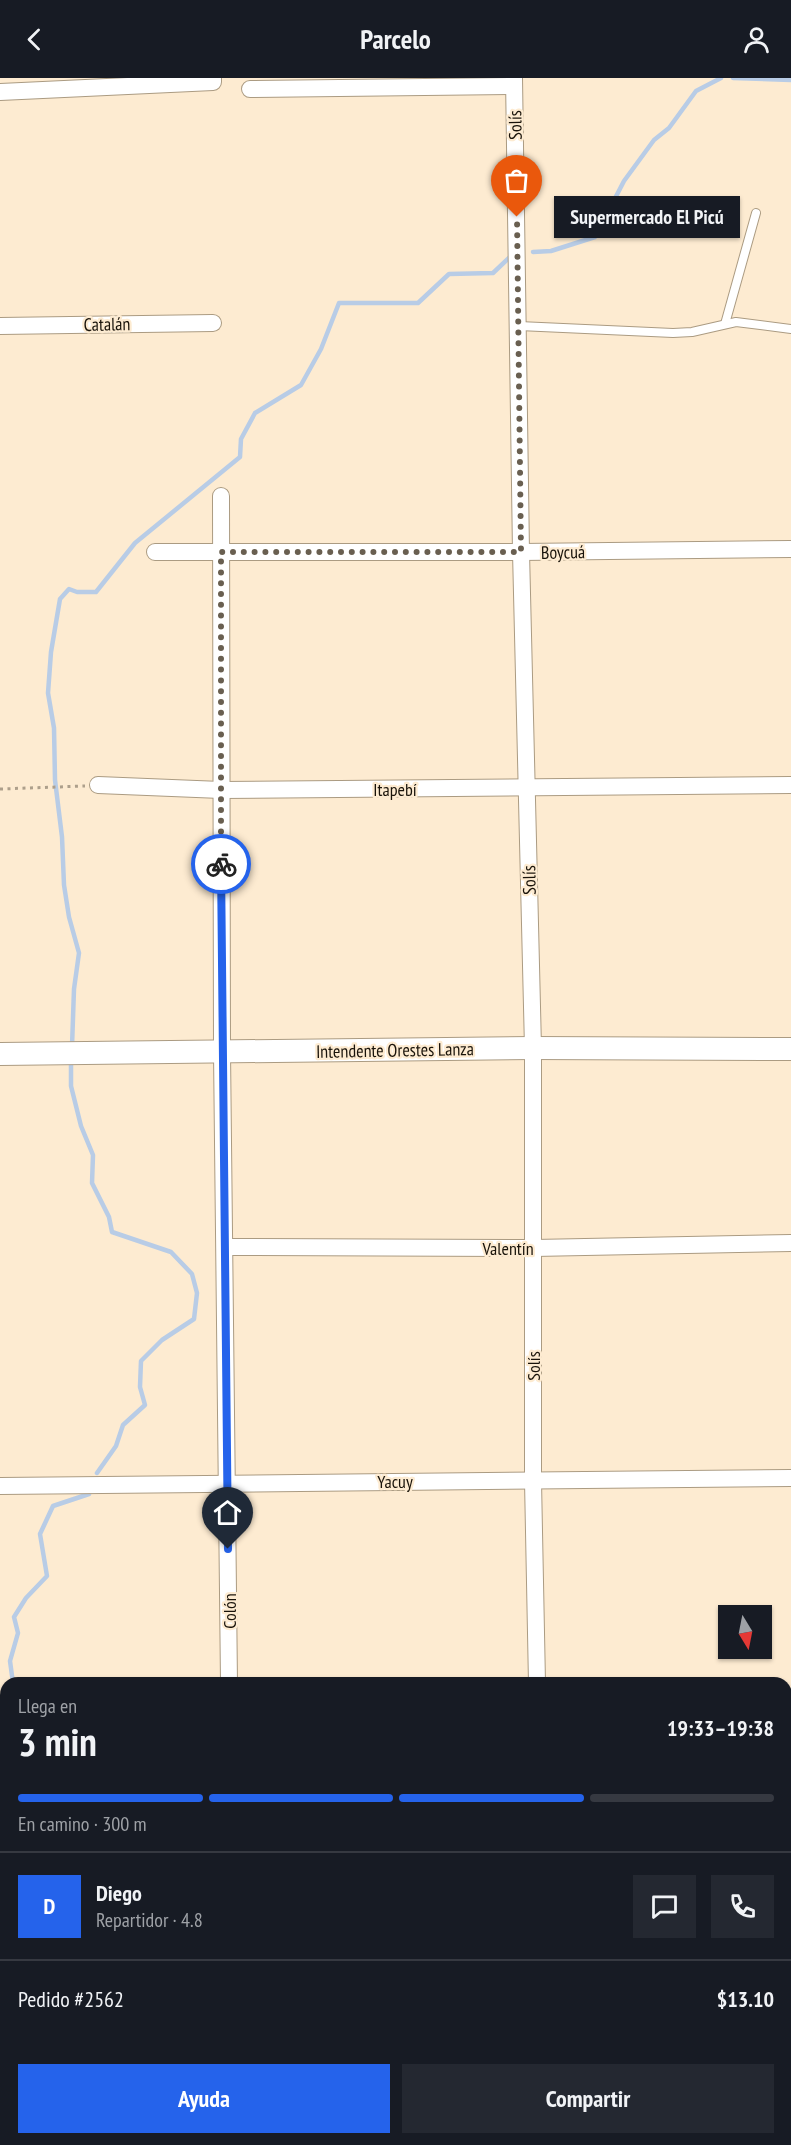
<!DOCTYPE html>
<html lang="es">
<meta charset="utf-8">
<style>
:root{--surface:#171b24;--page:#242831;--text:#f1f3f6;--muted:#9ea1a6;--line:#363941;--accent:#2563eb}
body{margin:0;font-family:"PT Sans Narrow",sans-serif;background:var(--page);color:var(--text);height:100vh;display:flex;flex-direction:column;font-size:22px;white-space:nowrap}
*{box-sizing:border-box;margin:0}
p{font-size:20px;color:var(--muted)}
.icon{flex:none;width:33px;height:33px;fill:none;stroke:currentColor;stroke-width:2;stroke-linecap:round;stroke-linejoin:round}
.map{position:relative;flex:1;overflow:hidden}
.panel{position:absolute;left:0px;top:1599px;width:792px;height:468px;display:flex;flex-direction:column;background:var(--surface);border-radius:18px 18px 0 0;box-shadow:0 2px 4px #0004}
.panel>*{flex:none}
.needle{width:39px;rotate:170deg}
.tools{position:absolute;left:718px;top:1527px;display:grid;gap:12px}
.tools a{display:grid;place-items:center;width:54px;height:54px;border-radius:0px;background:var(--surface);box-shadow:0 2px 4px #0004;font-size:30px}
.pin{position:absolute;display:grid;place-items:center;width:51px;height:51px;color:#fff;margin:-62px -26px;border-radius:50% 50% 50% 0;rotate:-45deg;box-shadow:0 0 6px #0007}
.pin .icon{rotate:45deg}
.courier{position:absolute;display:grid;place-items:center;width:60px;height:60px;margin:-30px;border:4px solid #2563eb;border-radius:50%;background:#fff;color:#222;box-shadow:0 2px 8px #0007}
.bubble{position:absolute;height:42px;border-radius:0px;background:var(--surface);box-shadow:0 2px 4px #0004;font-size:20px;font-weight:800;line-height:42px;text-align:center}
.overview em{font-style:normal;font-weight:800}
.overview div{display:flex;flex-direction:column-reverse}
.overview{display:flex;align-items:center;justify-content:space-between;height:102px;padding:0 18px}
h1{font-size:39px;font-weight:800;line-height:45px}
.bar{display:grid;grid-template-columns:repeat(4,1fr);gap:9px 6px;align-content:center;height:72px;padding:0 18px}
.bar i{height:8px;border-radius:4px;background:var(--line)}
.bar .selected{background:var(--accent)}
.bar p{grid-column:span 4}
.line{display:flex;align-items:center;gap:15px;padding:0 18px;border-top:2px solid var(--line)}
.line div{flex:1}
.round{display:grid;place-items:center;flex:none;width:63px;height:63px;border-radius:0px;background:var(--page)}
.button{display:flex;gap:12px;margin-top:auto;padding:12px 18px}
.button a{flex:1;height:69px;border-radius:0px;background:var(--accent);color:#fff;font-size:24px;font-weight:800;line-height:69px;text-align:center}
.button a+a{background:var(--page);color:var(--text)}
header{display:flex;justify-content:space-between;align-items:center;height:78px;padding:0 18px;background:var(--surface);font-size:27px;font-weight:800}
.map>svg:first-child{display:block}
.green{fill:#b7c9b4}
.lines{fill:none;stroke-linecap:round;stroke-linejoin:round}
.stream{stroke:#b8cce6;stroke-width:4.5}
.lane-casing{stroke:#ab9b82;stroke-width:10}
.street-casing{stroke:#ab9b82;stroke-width:18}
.secondary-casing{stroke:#ab9b82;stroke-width:24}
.path{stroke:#ad9f8b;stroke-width:3;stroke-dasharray:3 4.5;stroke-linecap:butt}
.lane{stroke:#fff;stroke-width:8}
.street{stroke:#fff;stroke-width:16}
.secondary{stroke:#fff;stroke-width:22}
.done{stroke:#695f50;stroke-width:6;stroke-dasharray:0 10.8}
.route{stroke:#2563eb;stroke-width:8}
.labels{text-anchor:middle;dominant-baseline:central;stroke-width:4.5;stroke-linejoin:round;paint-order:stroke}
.street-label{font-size:18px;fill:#19130a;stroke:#fdebd1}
</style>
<header><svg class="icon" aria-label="back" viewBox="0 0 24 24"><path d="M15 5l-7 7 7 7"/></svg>Parcelo<svg class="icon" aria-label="person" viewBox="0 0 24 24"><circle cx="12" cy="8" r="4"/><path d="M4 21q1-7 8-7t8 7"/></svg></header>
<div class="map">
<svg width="791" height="2067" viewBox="0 0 791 2067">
<rect width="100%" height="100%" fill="#fdebd1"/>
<path class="green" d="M134 2061V2067H13L12 2062Z"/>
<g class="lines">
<g class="stream">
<path d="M733 0 791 2"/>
<path d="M533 174 551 173 595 159 624 103 654 62 669 50 696 13 721 0"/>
<path d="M72 969 74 911 79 875 69 839 64 807 62 759 55 702 54 650 48 615 51 574 60 521 69 511 77 514H96L135 465 240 379 241 361 255 335 301 307 321 271 339 225H418L449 196 493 195 512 177"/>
<path d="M71 980V1008L81 1048 93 1077 92 1105 109 1139 112 1154 171 1174 192 1196 197 1215 194 1241 162 1262 141 1283 140 1309 145 1327 123 1347 116 1368 97 1395"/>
<path d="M13 1605 10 1583 18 1555 14 1539 26 1520 47 1498 40 1456 53 1428 89 1416"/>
<path d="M0 1859 6 1848"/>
</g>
<defs>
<g id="lane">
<path d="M725 246 756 135"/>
<path d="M519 248 673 255 692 254 736 244 791 251"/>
</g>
<g id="street">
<path d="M514 0 521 474 533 970V1403L537 1605"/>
<path d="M250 11 514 8"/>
<path d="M0 14 213 4V0"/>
<path d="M0 248 213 245"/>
<path d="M221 418 222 974 229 1605"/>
<path d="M155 474H521L791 471"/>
<path d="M98 707 221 712 791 707"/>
<path d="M225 1169 534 1170 791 1165"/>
<path d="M0 1408 791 1400"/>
<path d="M786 1633 791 1632"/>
<path d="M786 1866H791"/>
<path d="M0 2037 6 2016"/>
<path d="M540 2061V2067"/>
<path d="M232 2067V2061"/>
</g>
<path id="secondary" d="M0 976 533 970 791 971"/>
</defs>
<use href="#lane" class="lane-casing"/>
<use href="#street" class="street-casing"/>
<use href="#secondary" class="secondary-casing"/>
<path class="path" d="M0 711 85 708"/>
<use href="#lane" class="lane"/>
<use href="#street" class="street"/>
<use href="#secondary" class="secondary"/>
</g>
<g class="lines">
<path class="done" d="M221 786V474H521L517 139"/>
<path class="route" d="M221 786 228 1471"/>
</g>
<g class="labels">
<g class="street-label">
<text transform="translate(515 47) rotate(-91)">Solís</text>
<text transform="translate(107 246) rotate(-1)">Catalán</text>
<text transform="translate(563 474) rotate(-1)">Boycuá</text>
<text x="395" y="711">Itapebí</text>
<text transform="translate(529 802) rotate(-91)">Solís</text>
<text transform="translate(395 972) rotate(-1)">Intendente Orestes Lanza</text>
<text x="508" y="1170">Valentín</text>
<text transform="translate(533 1288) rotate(-90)">Solís</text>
<text x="395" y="1403">Yacuy</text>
<text transform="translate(229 1533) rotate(-90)">Colón</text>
</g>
</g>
</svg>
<div class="tools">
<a><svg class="needle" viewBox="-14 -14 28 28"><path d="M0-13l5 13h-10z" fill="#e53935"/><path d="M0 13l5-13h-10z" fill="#9ea1a6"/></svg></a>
</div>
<div class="pin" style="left:517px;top:139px;background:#ea580c"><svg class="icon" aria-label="bag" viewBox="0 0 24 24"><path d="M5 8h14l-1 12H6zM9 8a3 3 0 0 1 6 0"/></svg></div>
<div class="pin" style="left:228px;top:1471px;background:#1f2937"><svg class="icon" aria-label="home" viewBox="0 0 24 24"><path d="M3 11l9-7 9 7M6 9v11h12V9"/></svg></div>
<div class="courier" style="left:221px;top:786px"><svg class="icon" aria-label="bike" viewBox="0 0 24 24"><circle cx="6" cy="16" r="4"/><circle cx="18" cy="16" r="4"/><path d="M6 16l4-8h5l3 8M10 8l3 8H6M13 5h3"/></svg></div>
<div class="bubble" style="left:554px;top:118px;width:186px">Supermercado El Picú</div>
<section class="panel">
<div class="overview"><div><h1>3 min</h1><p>Llega en</p></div><em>19:33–19:38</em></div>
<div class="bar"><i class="selected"></i><i class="selected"></i><i class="selected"></i><i></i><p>En camino · 300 m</p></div>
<div class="line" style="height:108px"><b class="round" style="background:var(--accent);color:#fff">D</b><div><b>Diego</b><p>Repartidor · 4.8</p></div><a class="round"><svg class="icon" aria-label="chat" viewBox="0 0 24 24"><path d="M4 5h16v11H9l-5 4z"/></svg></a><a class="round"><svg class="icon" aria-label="phone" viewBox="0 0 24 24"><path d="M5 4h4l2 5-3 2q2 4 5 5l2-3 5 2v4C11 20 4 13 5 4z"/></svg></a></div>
<div class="line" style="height:78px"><div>Pedido #2562</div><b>$13.10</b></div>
<div class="button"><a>Ayuda</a><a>Compartir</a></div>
</section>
</div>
